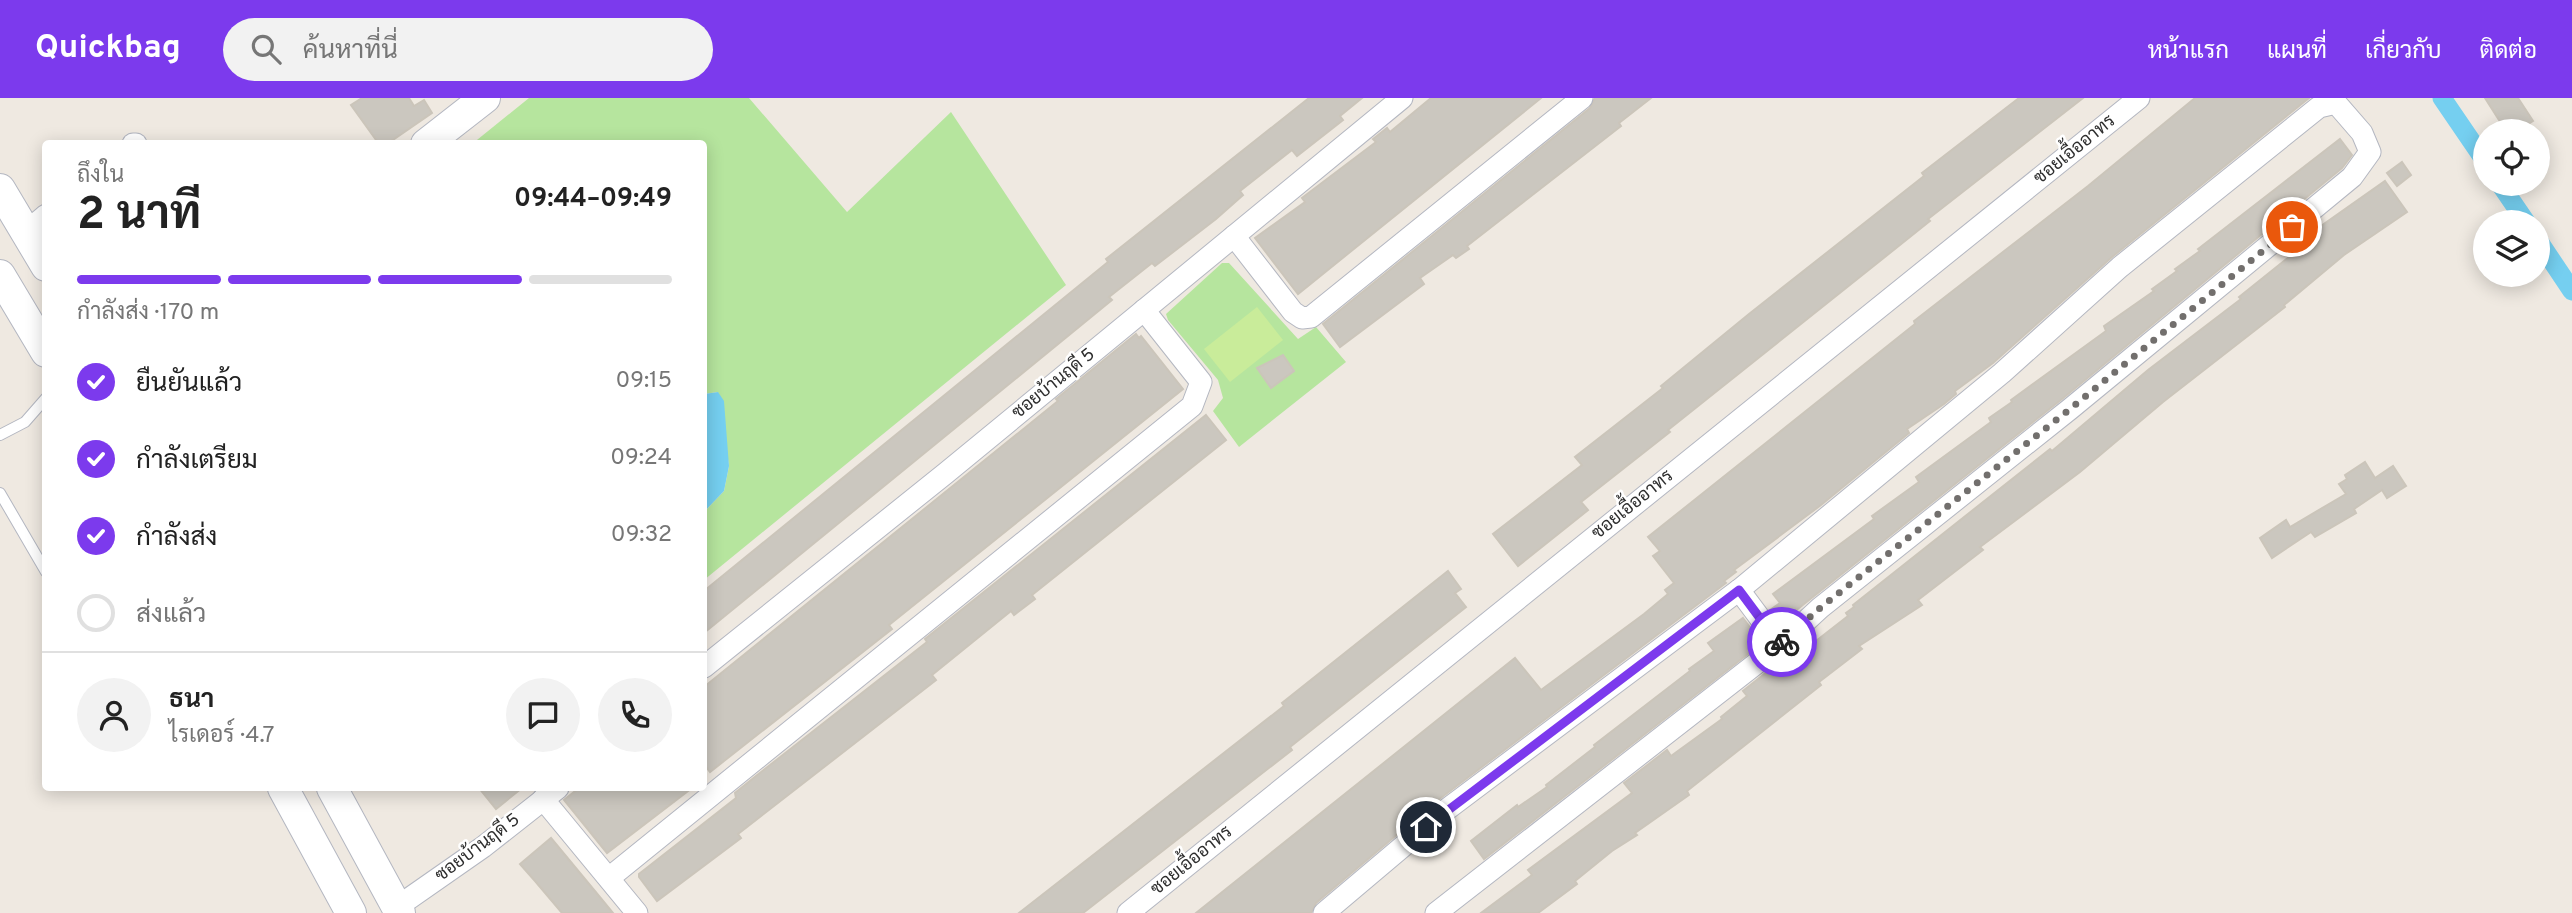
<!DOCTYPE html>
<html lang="th">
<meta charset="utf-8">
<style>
:root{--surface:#fff;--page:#f2f2f2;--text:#222;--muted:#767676;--line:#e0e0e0;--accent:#7c3aed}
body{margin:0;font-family:Overpass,Sarabun,sans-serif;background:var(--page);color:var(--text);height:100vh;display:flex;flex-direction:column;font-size:26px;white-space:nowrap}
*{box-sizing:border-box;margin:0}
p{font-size:23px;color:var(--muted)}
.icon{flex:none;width:38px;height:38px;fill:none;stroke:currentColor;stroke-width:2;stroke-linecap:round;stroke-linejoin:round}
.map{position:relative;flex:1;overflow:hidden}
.panel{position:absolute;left:42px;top:42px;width:665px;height:651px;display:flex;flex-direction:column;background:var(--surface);border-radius:7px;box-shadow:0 4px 18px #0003}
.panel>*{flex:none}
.controls{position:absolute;left:2473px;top:21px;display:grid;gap:14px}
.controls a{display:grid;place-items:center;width:77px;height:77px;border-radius:50%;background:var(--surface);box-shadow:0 4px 18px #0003;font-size:35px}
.pin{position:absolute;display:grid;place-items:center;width:60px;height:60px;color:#fff;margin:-30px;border:4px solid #fff;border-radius:50%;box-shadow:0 2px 7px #0007}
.courier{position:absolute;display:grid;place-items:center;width:70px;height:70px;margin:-35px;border:5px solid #7c3aed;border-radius:50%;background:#fff;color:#222;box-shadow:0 2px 9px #0007}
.head em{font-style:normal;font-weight:700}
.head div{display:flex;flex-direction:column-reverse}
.head{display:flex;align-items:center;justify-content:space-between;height:119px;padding:0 35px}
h1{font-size:46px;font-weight:700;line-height:52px}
.bar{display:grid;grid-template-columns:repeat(4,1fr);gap:10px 7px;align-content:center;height:84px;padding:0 35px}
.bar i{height:9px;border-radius:5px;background:var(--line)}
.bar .selected{background:var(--accent)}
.bar p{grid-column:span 4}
.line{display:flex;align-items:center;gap:18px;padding:0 35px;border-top:2px solid var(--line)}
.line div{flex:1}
.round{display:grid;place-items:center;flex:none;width:74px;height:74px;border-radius:37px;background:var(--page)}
ol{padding:0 35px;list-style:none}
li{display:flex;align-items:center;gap:21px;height:77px}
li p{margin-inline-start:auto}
li .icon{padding:7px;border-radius:50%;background:var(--accent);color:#fff;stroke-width:4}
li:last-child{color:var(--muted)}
li i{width:38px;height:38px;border:4px solid var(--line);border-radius:50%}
header{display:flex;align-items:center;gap:42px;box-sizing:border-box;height:98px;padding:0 35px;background:var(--accent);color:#fff}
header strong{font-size:33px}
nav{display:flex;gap:38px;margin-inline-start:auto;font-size:24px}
.search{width:490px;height:63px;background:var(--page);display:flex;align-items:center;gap:18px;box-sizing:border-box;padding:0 24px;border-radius:38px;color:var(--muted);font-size:26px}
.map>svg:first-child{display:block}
.green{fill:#b6e59e}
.pitch{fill:#c9ec9a}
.water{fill:#75cff0}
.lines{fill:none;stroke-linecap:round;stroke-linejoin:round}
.canal{stroke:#75cff0;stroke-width:19}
.building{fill:#cbc7bf;stroke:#cbc5ba;stroke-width:2}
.lane-casing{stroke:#b4b7c1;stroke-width:12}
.street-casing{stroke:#b4b7c1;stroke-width:23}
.secondary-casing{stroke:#b4b7c1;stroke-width:32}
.lane{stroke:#fff;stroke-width:10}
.street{stroke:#fff;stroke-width:21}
.secondary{stroke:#fff;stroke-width:30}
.done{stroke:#726f6d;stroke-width:7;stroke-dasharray:0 12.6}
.route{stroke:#7c3aed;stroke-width:9}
.labels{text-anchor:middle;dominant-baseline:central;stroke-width:5;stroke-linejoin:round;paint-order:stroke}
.street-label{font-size:18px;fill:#2e2e2e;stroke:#fff}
</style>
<header>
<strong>Quickbag</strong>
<div class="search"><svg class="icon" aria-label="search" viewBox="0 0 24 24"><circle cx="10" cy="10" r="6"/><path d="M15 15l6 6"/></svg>ค้นหาที่นี่</div>
<nav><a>หน้าแรก</a><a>แผนที่</a><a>เกี่ยวกับ</a><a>ติดต่อ</a></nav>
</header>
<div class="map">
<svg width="2572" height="815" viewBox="0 0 2572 815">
<rect width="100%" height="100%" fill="#efe9e1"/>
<g class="green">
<path d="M529 0H749L847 114 951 14 1066 187 704 482V414L724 393 729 368 718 294 704 296V46H472Z"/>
<path d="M1222 165H1229L1298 241 1316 229 1346 264 1239 349 1213 313 1223 300 1218 282 1168 222 1166 216Z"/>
</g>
<path class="pitch" d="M1257 209 1283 242 1230 284 1204 251Z"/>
<path class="water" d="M718 294 724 303 729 368 724 393 704 414V296Z"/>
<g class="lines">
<g class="canal">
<path d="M2442 0 2485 63"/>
<path d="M2500 86 2526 124"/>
<path d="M2538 142 2572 193"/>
</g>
</g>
<g class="building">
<path d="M362 0H409L414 8 424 2 432 15 387 46H379L351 7Z"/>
<path d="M1309 0H1362L1340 18 1343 22 1297 58 1292 52 1240 93 1243 97 1216 121 1155 168 1152 165 1109 199 1112 202 704 535V493L1108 164 1106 161Z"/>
<path d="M1431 0H1541L1298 196 1255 140 1305 104 1302 100 1376 44 1373 41 1387 30 1390 34Z"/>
<path d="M1595 0H1651L1619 25 1621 28 1467 148 1469 151 1456 160 1453 157 1420 180 1424 186 1340 249 1323 226 1590 10Z"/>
<path d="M2019 0H2083L1928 121 1930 123 1668 332 1670 334 1581 404 1588 412 1518 468 1493 436 1582 367 1575 359 1663 290 1661 288 1749 216 1924 78 1922 75Z"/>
<path d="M2195 0H2309L2112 159 1993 265 1955 293 1956 296 1944 306 1907 331 1909 335 1821 407 1734 472 1736 474 1724 483 1726 485 1438 702 1316 805 1311 815H1196L1515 560 1541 592 1644 516 1668 496 1665 492 1674 485 1653 458 1660 453 1648 439 1915 226 1914 223 2088 88Z"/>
<path d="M2485 0H2518L2533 23 2517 33H2506Z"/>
<path d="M2340 41 2352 57 2342 70 2062 301 1780 525 1770 512 1780 505 1773 496 1874 421 1872 418 1919 384 1916 379 1991 324 1989 320 2012 304 2011 302 2106 233 2104 228 2154 193 2152 191 2177 173 2175 171 2200 153 2198 151Z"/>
<path d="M2402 64 2411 77 2397 88 2387 75Z"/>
<path d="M2385 83 2407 114 2344 157 2284 207 2285 209 2163 304 2080 374 1980 449 1983 452 1918 502 1922 507 1859 548 1862 551 1819 584 1821 587 1687 693 1689 697 1635 735 1637 737 1612 753 1575 783 1577 786 1538 815H1481L1532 777 1528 772 1632 695 1624 685 1667 652 1671 658 1722 621 1721 619 1747 598 1743 593 1787 558 1789 562 1798 557 1848 518 1846 515 1854 509 1853 507 2050 351 2052 353 2148 272 2241 201 2239 199 2299 151 2297 149 2306 143 2304 140Z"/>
<path d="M1136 236 1139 240 1141 238 1183 291 889 527 892 531 710 674 704 666V589L1058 303 1056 301Z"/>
<path d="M1283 257 1294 273 1271 290 1257 270Z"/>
<path d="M1206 317 1226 342 1032 497 1035 501 1014 517 1011 513 932 577 936 582 738 736 741 740 657 803 639 779V776L736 700 735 695 756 678 927 544 925 541Z"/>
<path d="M2365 364 2375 380 2393 368 2406 388 2387 400 2382 392 2354 411 2356 415 2315 439 2311 434 2272 460 2260 440 2286 422 2290 429 2346 396 2339 386 2347 381 2345 377Z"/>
<path d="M1448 473 1461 491 1455 495 1466 509 1290 649 1292 652 1083 815H1019L1284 608 1282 605Z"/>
<path d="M1743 520 1762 545 1484 761 1471 743 1517 707 1518 709 1547 689 1546 687 1595 649 1594 647 1690 573 1689 571 1714 553 1708 545Z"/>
<path d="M479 690H522L496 711Z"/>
<path d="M579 690H692L607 755 564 702Z"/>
<path d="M551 740 599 798 613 815H562L535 783 520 766Z"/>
</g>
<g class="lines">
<defs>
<g id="lane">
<path d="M0 337 25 324 46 300"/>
<path d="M0 395 46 474"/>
</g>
<g id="street">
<path d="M133 46H136"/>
<path d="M26 134 46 117"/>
<path d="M1234 138 1293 214 1302 220 1311 219 1582 0"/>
<path d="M1739 492 1780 547"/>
<path d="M704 569 946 375 1402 0"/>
<path d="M543 701 637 815"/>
<path d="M609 780 1192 308 1201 284 1144 212"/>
<path d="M397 809 483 749 558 690"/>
<path d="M1128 815 2139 0"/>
<path d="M1324 815 1446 712 1739 492 2002 275 2120 169 2319 9 2336 5 2362 35 2370 54 2352 79 2070 311 1820 510 1780 547 1436 815"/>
</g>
<g id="secondary">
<path d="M426 46 485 0"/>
<path d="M0 91 46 168"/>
<path d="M0 177 46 254"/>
<path d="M283 690 351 815"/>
<path d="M332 690 400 815"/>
</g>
</defs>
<use href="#lane" class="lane-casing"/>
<use href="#street" class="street-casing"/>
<use href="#secondary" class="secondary-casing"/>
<use href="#lane" class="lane"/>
<use href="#street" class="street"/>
<use href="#secondary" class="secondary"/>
</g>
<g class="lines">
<path class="done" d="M1782 544 1820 510 2070 311 2292 129"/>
<path class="route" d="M1426 729 1739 492 1780 547 1782 544"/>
</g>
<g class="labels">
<g class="street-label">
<text transform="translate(2075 52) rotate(-39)">ซอยเอื้ออาทร</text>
<text transform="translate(1054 286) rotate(-39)">ซอยบ้านฤดี 5</text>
<text transform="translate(1633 407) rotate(-39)">ซอยเอื้ออาทร</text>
<text transform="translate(478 750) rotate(-37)">ซอยบ้านฤดี 5</text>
<text transform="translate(1192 763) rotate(-39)">ซอยเอื้ออาทร</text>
</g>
</g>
</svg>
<div class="controls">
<a><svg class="icon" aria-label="locate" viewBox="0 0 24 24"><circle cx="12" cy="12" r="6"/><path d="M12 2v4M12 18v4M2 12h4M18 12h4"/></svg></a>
<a><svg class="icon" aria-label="layers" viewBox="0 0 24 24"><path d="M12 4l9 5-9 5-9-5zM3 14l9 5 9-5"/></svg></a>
</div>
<div class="pin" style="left:2292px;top:129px;background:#ea580c"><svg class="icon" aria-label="bag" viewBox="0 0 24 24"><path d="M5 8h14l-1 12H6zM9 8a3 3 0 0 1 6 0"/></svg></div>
<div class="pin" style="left:1426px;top:729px;background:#1f2937"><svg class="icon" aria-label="home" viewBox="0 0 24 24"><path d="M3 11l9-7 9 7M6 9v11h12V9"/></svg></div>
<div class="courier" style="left:1782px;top:544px"><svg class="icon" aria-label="bike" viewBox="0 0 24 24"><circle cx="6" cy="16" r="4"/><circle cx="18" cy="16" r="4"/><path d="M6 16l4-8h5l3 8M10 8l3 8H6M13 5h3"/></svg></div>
<section class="panel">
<div class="head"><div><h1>2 นาที</h1><p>ถึงใน</p></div><em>09:44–09:49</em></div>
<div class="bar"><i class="selected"></i><i class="selected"></i><i class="selected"></i><i></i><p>กำลังส่ง · 170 m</p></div>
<ol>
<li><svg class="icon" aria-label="check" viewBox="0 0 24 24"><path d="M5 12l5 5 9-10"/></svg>ยืนยันแล้ว<p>09:15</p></li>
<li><svg class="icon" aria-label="check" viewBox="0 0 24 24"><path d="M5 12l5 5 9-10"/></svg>กำลังเตรียม<p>09:24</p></li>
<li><svg class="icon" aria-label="check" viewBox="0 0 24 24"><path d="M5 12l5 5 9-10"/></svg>กำลังส่ง<p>09:32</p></li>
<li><i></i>ส่งแล้ว</li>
</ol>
<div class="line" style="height:126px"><a class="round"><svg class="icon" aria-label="person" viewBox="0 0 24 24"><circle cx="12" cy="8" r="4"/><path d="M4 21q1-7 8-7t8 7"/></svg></a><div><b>ธนา</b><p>ไรเดอร์ · 4.7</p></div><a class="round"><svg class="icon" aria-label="chat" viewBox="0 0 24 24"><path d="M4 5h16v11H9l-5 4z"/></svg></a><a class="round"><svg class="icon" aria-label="phone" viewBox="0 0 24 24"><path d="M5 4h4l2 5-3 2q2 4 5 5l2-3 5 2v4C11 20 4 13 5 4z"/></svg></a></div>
</section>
</div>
